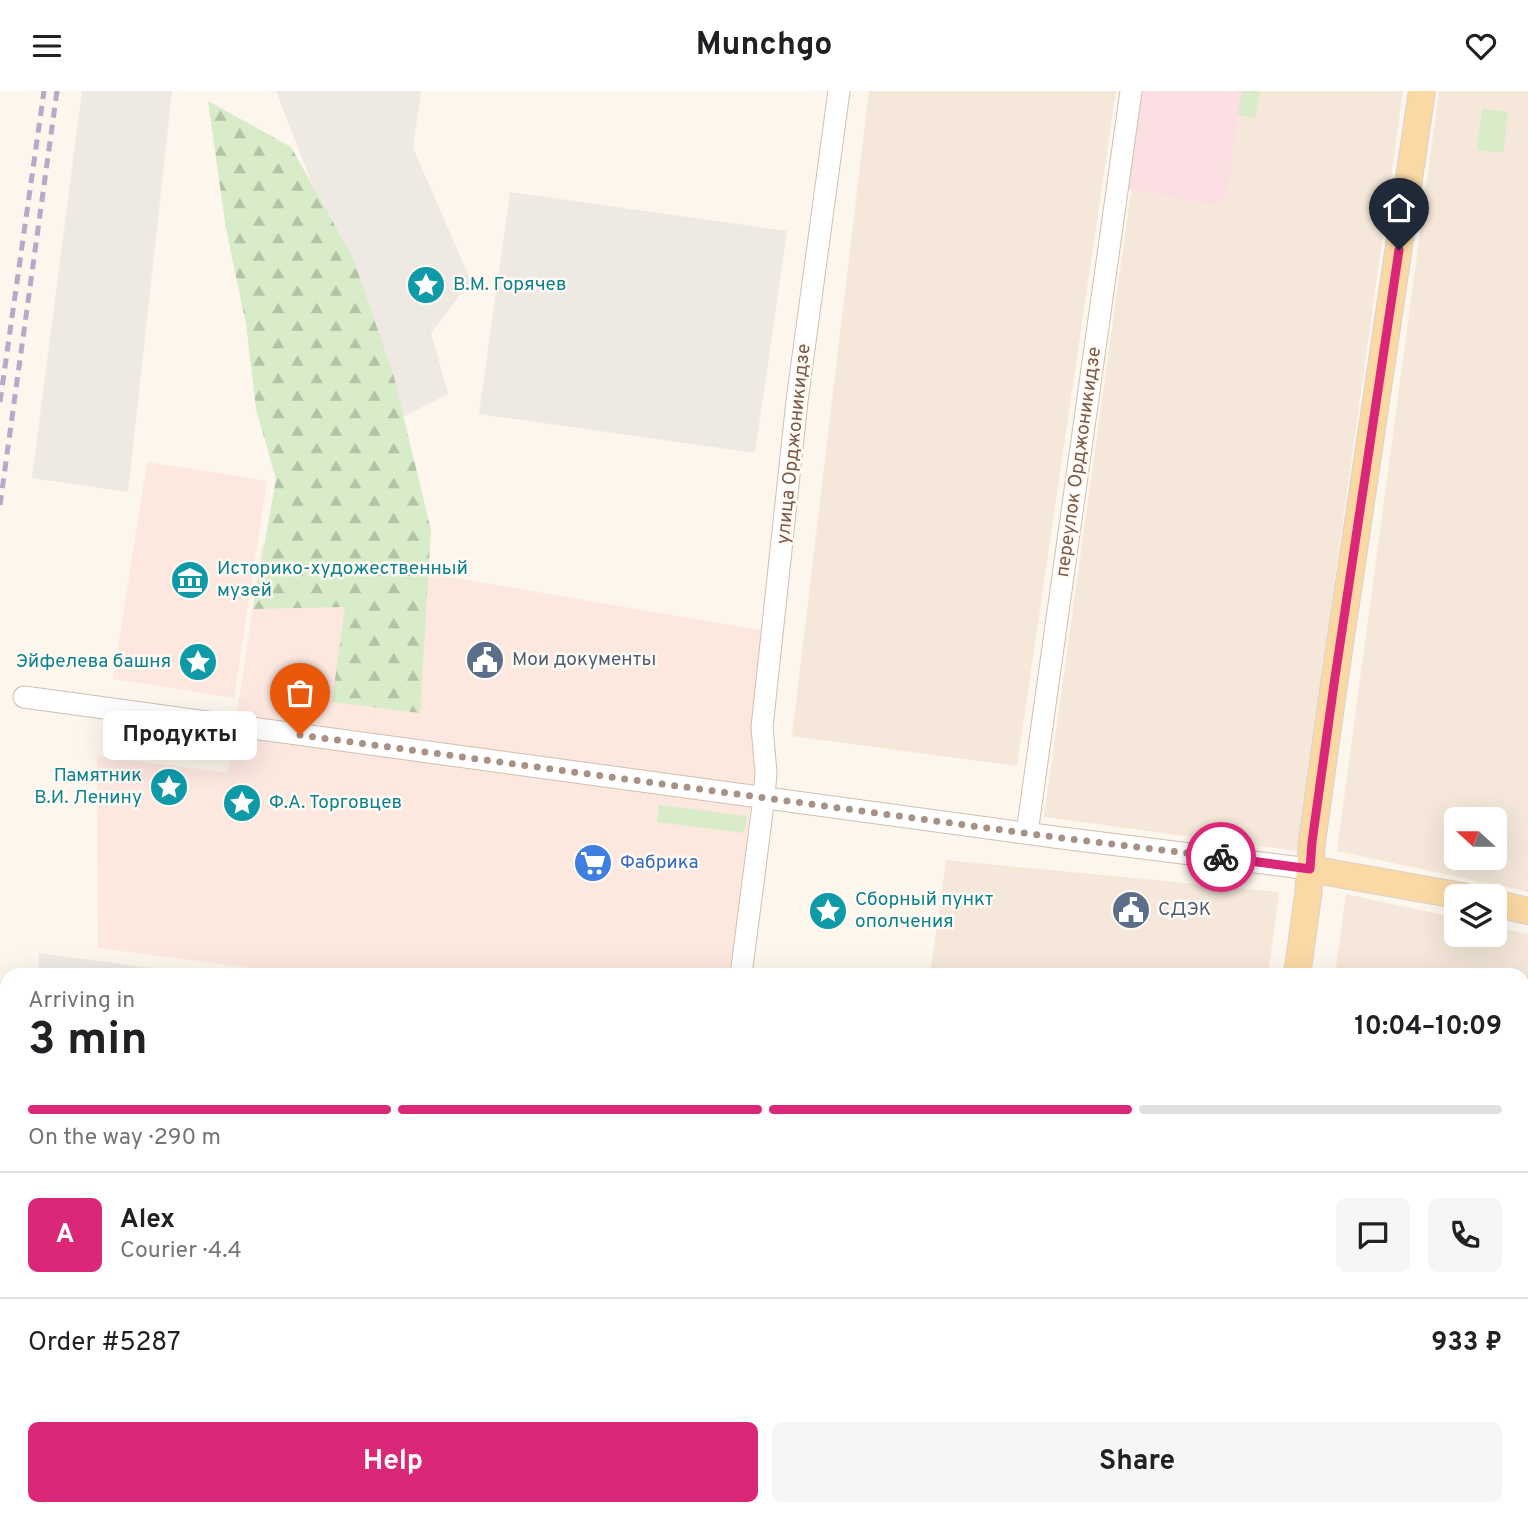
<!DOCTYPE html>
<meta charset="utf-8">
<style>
:root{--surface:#fff;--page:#f6f6f6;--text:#202124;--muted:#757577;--line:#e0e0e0;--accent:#db2777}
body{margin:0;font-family:Overpass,sans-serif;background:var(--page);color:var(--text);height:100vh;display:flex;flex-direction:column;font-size:26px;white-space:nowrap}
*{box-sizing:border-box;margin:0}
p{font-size:23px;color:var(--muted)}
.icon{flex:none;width:38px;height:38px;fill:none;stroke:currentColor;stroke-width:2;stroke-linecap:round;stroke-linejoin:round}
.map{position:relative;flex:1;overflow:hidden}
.side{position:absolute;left:0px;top:877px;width:1530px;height:548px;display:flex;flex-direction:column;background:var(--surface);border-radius:21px 21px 0 0;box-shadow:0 7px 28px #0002}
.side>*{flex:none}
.needle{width:46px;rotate:291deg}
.fabs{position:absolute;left:1444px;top:716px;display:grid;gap:14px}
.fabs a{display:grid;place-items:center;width:63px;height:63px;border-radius:10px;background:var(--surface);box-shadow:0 7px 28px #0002;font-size:35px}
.pin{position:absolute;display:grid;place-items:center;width:60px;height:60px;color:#fff;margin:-72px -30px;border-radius:50% 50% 50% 0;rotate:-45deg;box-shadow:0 0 7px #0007}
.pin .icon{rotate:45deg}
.courier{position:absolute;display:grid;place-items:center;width:70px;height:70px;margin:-35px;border:5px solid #db2777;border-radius:50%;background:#fff;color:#222;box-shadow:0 2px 9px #0007}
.bubble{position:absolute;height:49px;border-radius:10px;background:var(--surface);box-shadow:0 7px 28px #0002;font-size:23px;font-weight:700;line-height:49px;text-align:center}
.overview em{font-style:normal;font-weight:700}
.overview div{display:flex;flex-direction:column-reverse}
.overview{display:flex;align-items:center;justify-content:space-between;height:119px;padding:0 28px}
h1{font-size:46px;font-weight:700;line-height:52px}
.bar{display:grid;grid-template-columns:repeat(4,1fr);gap:10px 7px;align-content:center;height:84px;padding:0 28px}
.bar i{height:9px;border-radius:5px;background:var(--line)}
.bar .selected{background:var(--accent)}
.bar p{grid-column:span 4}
.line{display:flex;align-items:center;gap:18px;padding:0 28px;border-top:2px solid var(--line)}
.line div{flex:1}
.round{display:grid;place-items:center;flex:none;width:74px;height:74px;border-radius:10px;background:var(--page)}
.action{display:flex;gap:14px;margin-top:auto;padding:14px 28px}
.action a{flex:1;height:80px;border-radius:10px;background:var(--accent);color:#fff;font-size:28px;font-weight:700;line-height:80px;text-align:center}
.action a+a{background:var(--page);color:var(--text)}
header{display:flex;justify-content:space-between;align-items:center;height:91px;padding:0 28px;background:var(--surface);font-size:32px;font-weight:700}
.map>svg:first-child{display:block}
.residential{fill:#f5e8da;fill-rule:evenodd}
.commercial{fill:#fde8e0}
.industrial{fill:#efe9e4}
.medical{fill:#fbdfe3}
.green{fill:#d8ecc9}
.forest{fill:url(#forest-firs)}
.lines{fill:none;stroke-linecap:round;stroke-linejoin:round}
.minor-casing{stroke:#d1beb0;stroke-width:23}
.major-casing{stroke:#dad1cd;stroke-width:28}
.minor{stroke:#fff;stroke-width:21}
.major{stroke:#fbd9a5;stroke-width:26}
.rail{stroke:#b9a8c9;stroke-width:5;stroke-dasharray:10 7;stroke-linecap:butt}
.done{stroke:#a89285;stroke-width:7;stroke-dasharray:0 12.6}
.route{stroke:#db2777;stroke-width:9}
.labels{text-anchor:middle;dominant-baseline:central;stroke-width:5;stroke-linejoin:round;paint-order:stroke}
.culture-label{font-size:19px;fill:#0d838f;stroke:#fffaf3;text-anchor:start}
.street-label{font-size:19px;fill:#7a5c4d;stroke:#fffaf3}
.service-label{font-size:19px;fill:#4e5e75;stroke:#fffaf3;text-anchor:start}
.shop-label{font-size:19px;fill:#366cbe;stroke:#fffaf3;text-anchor:start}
</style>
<header><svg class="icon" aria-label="menu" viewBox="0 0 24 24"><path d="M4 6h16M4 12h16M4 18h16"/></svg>Munchgo<svg class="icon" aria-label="heart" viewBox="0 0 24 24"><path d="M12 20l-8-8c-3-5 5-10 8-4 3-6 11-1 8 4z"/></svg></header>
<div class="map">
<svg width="1528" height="1423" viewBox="0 0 1528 1423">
<defs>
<pattern id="forest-firs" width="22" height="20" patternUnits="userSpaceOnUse" patternTransform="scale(1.75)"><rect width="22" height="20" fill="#d8ecc9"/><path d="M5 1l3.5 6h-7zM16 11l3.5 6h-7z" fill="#b4c2a5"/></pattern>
</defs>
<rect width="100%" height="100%" fill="#fdf6ec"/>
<g class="residential">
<path d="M869 0H1116L1017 675 792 645Z"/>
<path d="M1145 0H1403L1297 760 1044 726Z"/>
<path d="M1439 0H1528V801L1337 760ZM1456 728H1494V766H1456Z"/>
<path d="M946 769 1279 801 1268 884H930Z"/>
<path d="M1346 803 1456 827V844H1494L1495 836 1528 843V1005L1523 1041 1522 884H1335Z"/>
<path d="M1523 1262 1528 1264V1423H1464L1452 1418H1522Z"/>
<path d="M965 1418H1200L1199 1423H965Z"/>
<path d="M1254 1418H1361L1371 1423H1253Z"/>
</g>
<g class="commercial">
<path d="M147 371 267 390 234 607 113 588Z"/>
<path d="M262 454 766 540 755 680 730 884H303L98 857 97 665 228 682Z"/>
<path d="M275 1418H662L661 1423H274Z"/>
</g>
<g class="industrial">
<path d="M82 0H172L128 401 32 387Z"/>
<path d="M276 0H421L413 57 471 190 431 242 448 303 403 326Z"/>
<path d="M510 101 787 140 755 362 479 323Z"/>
<path d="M39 862 202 884H38Z"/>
<rect x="9" y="1418" width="196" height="5"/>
</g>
<path class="medical" d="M1141 0H1242L1226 108 1212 114 1128 98Z"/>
<g class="green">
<path d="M1242 0H1260L1255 27 1238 24Z"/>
<path d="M1482 18 1508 21 1503 62 1477 59Z"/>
<path d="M659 714 747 725 744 742 657 731Z"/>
<path d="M699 1418H965V1423H698Z"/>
</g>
<path class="forest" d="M208 10 291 56 353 167 394 286 431 439 420 622 332 611 345 516 253 518 276 388 256 318 246 233 226 138Z"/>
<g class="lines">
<defs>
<g id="minor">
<path d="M24 606 1054 746 1310 778"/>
<path d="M1027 742 1131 0"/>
<path d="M741 884 764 706 766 682 762 636 797 310 839 0"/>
<path d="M1401 1418 1413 1423"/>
<path d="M667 1423 668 1418"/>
</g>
<g id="major">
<path d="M1310 778 1462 805"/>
<path d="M1494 812 1528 820"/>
<path d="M1297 884 1308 805 1312 751 1334 593 1422 0"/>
<path d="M1227 1423 1228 1418"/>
</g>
</defs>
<use href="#minor" class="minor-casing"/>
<use href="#major" class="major-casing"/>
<use href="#minor" class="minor"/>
<use href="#major" class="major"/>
<g class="rail">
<path d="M0 311 44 0"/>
<path d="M0 414 57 0"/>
</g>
</g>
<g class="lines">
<path class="done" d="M300 644 1054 746 1221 766"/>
<path class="route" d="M1221 766 1310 778 1312 751 1334 593 1399 159"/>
</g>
<defs>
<symbol id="sight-disc" viewBox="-11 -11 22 22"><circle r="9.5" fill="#0f9aa8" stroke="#fffaf3"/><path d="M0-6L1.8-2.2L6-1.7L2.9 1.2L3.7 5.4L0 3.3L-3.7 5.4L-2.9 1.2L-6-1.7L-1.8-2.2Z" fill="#fff"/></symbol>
<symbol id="museum-disc" viewBox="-11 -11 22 22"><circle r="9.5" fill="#0f9aa8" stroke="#fffaf3"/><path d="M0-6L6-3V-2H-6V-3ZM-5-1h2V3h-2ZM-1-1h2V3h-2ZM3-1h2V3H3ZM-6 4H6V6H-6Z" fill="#fff"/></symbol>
<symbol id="civic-disc" viewBox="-11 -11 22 22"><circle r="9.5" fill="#5c6f8a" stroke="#fffaf3"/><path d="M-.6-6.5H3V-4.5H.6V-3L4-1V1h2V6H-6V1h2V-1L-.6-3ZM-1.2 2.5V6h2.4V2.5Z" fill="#fff"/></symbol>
<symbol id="supermarket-disc" viewBox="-11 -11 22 22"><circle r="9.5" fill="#3f7fe0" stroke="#fffaf3"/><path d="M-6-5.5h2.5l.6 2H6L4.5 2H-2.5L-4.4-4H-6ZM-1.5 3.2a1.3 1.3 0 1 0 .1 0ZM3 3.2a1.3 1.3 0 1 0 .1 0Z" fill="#fff"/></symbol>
</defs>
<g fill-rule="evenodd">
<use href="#sight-disc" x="404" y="172" width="44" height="44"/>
<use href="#museum-disc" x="168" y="467" width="44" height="44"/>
<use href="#civic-disc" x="463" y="547" width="44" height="44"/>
<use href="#sight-disc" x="176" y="549" width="44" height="44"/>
<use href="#sight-disc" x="147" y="674" width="44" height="44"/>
<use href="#sight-disc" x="220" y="690" width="44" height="44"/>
<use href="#supermarket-disc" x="571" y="750" width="44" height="44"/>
<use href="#civic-disc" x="1109" y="797" width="44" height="44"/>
<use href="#sight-disc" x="806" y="798" width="44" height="44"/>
</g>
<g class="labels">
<g class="culture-label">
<text x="453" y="194">В.М. Горячев</text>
<text x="217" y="478">Историко-художественный<tspan x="217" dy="22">музей</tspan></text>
<text x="171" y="571" text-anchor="end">Эйфелева башня</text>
<text x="142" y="685" text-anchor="end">Памятник<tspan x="142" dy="22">В.И. Ленину</tspan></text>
<text x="269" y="712">Ф.А. Торговцев</text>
<text x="855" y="809">Сборный пункт<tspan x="855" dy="22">ополчения</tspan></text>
</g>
<g class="street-label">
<text transform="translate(794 353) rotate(-84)">улица Орджоникидзе</text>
<text transform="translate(1079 371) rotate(-82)">переулок Орджоникидзе</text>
</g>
<g class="service-label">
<text x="512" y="569">Мои документы</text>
<text x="1158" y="819">СДЭК</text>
</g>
<g class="shop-label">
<text x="620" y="772">Фабрика</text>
</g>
</g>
</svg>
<div class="fabs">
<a><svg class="needle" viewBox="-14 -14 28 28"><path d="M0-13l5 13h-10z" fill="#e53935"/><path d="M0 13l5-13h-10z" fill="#757577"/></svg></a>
<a><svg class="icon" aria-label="layers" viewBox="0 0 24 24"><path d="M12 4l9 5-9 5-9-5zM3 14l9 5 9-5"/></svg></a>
</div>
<div class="pin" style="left:300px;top:644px;background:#ea580c"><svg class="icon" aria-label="bag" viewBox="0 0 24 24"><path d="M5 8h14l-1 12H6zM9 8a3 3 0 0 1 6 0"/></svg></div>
<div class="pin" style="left:1399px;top:159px;background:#1f2937"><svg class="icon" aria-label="home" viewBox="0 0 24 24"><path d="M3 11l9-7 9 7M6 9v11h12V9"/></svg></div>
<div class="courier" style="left:1221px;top:766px"><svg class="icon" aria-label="bike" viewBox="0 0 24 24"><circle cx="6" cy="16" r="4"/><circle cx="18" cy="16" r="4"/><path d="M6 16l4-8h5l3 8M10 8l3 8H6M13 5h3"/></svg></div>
<div class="bubble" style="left:103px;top:620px;width:154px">Продукты</div>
<section class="side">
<div class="overview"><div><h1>3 min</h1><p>Arriving in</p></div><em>10:04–10:09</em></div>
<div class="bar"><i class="selected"></i><i class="selected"></i><i class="selected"></i><i></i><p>On the way · 290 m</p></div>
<div class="line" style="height:126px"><b class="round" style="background:var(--accent);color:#fff">A</b><div><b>Alex</b><p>Courier · 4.4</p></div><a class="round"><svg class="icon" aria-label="chat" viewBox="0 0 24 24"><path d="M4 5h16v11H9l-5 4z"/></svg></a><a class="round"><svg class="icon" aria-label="phone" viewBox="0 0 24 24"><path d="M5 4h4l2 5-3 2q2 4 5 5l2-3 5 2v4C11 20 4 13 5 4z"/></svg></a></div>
<div class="line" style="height:91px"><div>Order #5287</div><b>933 ₽</b></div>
<div class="action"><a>Help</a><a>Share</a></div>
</section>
</div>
